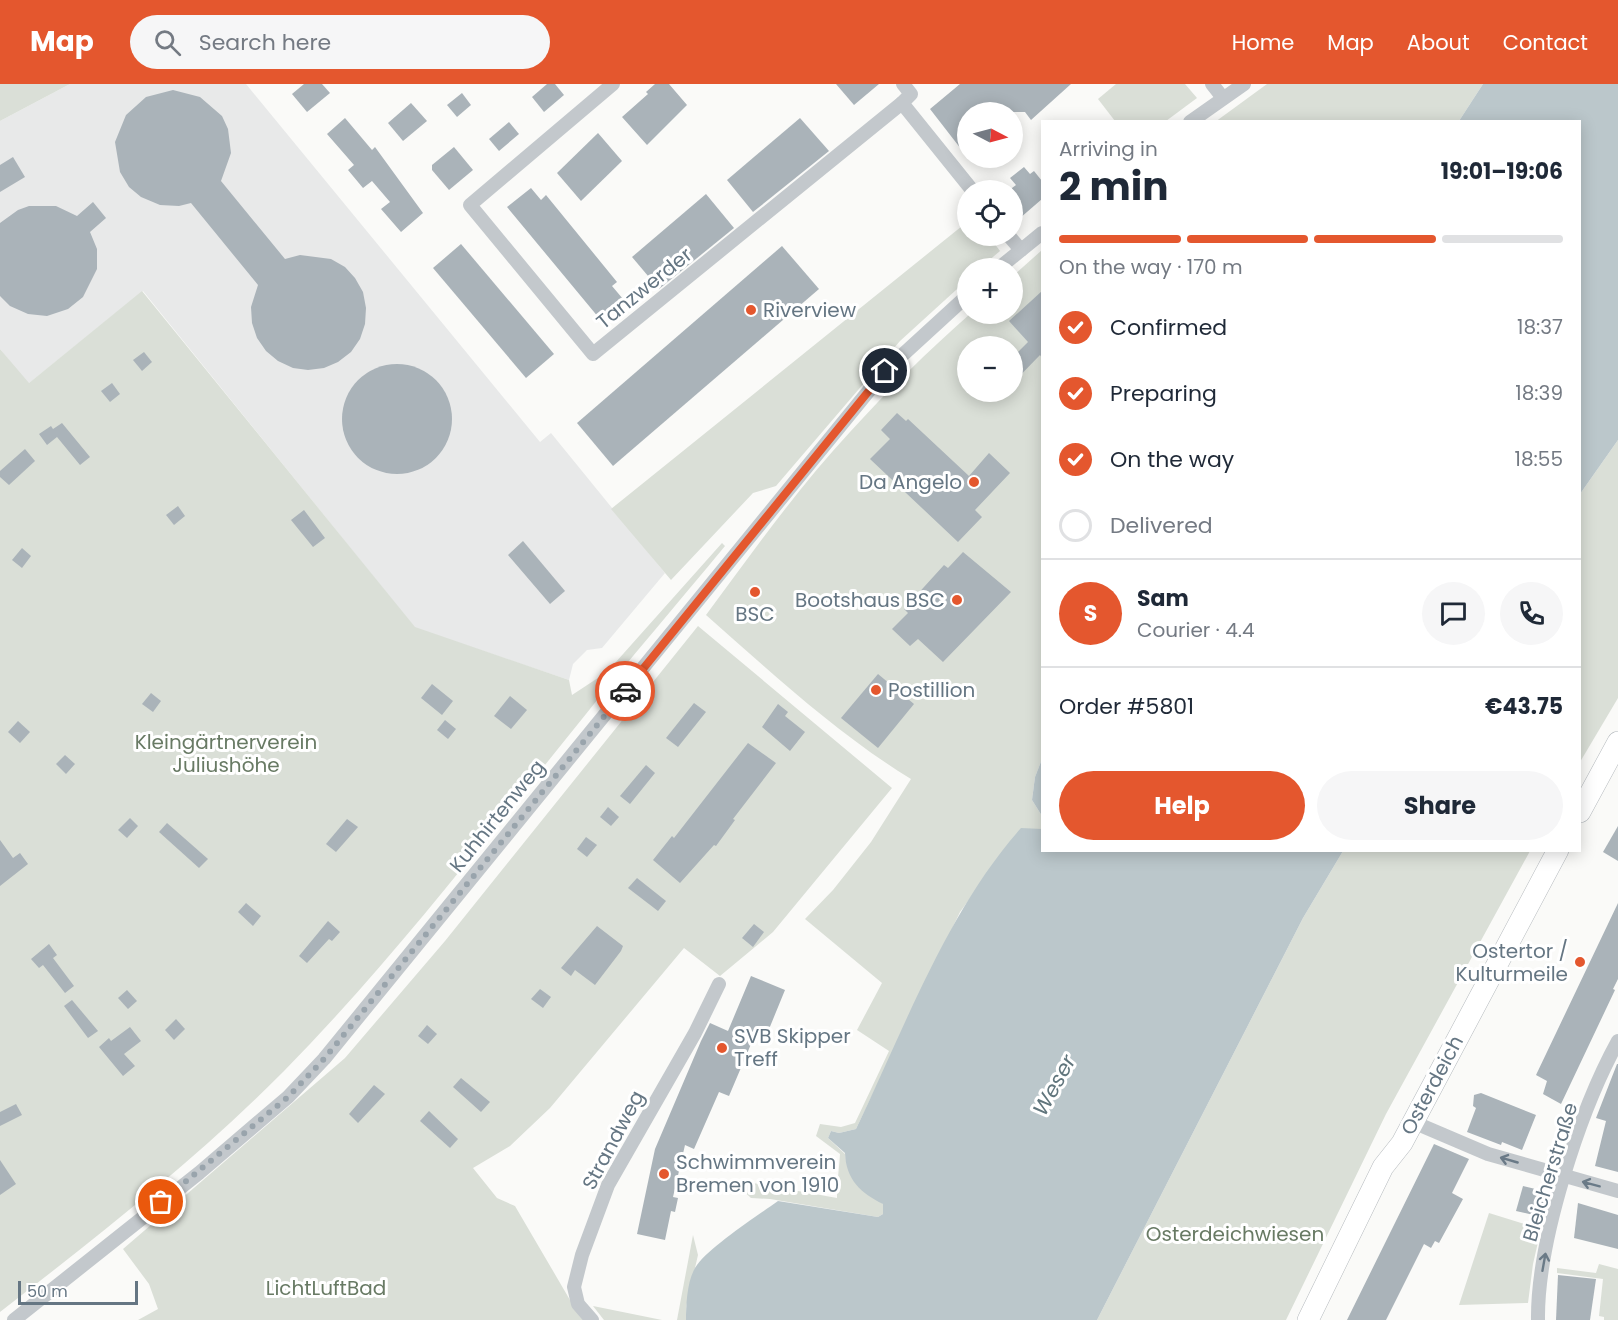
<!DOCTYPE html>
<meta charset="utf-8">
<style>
:root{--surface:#fff;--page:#f6f6f7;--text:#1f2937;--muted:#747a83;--line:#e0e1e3;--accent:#e4572e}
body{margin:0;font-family:Poppins,sans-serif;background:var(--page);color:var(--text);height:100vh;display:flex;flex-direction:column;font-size:22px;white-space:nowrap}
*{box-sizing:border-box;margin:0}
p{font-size:20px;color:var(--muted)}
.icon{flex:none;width:33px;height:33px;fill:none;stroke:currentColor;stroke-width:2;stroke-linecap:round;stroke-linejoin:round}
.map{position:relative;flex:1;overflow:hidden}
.side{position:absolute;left:1041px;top:36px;width:540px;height:732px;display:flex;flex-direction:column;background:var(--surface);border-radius:0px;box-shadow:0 3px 15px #0003}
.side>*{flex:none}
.needle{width:39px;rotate:96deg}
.buttons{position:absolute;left:957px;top:18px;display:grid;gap:12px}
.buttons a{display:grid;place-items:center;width:66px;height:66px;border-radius:50%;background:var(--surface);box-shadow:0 3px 15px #0003;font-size:30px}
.scale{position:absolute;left:18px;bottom:15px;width:120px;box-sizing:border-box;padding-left:6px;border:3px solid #657683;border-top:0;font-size:16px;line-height:21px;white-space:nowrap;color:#657683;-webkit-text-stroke:4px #fff;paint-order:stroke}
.pin{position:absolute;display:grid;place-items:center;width:51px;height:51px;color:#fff;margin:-26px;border:3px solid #fff;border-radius:50%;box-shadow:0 2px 6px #0007}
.courier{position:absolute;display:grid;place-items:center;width:60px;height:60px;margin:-30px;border:4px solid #e4572e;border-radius:50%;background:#fff;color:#222;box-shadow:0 2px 8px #0007}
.head em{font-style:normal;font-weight:700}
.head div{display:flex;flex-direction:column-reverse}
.head{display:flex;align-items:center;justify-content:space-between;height:102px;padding:0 18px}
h1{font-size:39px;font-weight:700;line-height:45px}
.bar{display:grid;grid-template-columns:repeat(4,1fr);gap:9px 6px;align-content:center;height:72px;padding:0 18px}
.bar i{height:8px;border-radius:4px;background:var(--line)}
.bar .active{background:var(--accent)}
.bar p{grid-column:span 4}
.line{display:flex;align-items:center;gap:15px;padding:0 18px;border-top:2px solid var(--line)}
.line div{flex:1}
.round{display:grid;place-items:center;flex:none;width:63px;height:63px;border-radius:32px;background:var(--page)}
ol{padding:0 18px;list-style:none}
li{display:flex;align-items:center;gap:18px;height:66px}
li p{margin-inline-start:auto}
li .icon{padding:6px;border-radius:50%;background:var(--accent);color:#fff;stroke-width:4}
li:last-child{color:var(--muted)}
li i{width:33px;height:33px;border:3px solid var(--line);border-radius:50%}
.primary-button{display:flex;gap:12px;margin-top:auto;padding:12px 18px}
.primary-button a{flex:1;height:69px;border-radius:36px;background:var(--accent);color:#fff;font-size:24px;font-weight:700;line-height:69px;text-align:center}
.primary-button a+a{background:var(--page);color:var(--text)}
header{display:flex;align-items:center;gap:36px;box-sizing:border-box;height:84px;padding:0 30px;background:var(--accent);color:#fff}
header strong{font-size:28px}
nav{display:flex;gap:33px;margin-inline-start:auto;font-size:21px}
.search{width:420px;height:54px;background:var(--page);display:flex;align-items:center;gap:15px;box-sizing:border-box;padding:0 21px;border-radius:33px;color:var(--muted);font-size:22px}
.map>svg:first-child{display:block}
.built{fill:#e8e9e9}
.green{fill:#dadfd7;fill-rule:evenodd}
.water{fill:#bbc7cb}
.building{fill:#aab3b9}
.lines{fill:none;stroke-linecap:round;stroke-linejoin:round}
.primary-casing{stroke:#b5babe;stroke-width:22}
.street{stroke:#c3c8cc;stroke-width:14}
.primary{stroke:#fff;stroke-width:21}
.oneway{stroke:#6a7a87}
.done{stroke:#99a4ac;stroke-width:6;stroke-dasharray:0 10.8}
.route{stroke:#e4572e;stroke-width:8}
.poi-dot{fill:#e4572e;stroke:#fff;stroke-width:2}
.labels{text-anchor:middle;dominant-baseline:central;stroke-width:6;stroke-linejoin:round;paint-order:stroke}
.street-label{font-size:20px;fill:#657683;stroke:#fff}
.poi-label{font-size:20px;fill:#657683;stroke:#fff;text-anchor:start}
.park-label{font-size:20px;fill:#687a64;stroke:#fff}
.water-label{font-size:21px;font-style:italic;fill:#60757c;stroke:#fff}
</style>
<header>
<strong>Map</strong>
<div class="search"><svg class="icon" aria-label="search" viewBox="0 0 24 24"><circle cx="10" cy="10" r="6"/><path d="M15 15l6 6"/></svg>Search here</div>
<nav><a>Home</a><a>Map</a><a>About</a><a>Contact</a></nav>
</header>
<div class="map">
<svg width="1618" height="1236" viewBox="0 0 1618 1236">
<rect width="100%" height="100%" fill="#fafaf8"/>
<path class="built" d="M70 0H246L540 358 551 349 665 489 602 564 587 566 573 580 569 596 415 544 143 207 28 300 0 265V37Z"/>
<g class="green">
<path d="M0 0H70L0 37Z"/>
<path d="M1116 0H1185L1197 14 1166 37H1115L1098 15Z"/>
<path d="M1267 0H1483L1459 37 1215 38Z"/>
<path d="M967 138 968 152H989L1000 167 980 184H968L967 196 900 257 776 402 753 409 671 496 611 425Z"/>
<path d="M1042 166V675L1035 693 1032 716 1042 732V745H1021L960 828 856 1045 839 1049 831 1047 828 1054 845 1070 846 1077 883 1120V1130L878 1133 770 1115 751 1114 739 1103 742 1097 837 1114C837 1098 839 1086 840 1070L816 1052 820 1040 841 1043 855 1039 889 967 857 946 882 899 805 835 833 806 871 758 911 695C836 649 772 589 706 531 752 469 797 405 850 348 888 306 928 267 970 230H1012L1013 192ZM968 262H1012V308H968Z"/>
<path d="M142 207 415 543 569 596 572 611 607 588 722 459 725 462C679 518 631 573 586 630 488 751 393 876 284 987 197 1075 98 1152 0 1228V265L29 299Z"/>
<path d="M1618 356V614L1580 678V410Z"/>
<path d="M698 542 892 704 773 848 720 892 684 864 550 1024 510 1062 473 1084 497 1114 515 1122 570 1216 586 1236H138L158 1225 149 1200 123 1165 345 974 445 857Z"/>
<path d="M1343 767H1530L1386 1030 1286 1236H1097L1303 834Z"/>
<path d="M1489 1129 1541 1145 1533 1180 1528 1219 1459 1221Z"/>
<path d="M693 1151 698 1171 686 1223V1236H677Z"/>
<path d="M1599 1180 1618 1185V1236H1604V1233L1599 1232 1603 1195 1557 1189V1184L1596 1189Z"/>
<path d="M593 1222 662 1236H604Z"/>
</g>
<g class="water">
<path d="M1483 0H1618V356L1580 410V38L1459 37Z"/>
<path d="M1042 675V732L1032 716 1035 693Z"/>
<path d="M1021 744 1042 745V766L1343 767 1303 834 1097 1236H686C686 1221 687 1194 697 1181 711 1162 757 1132 778 1117L878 1133 883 1130V1120C861 1109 846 1096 845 1069L828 1054 831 1047 839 1049 856 1045C904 945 947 827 1021 744Z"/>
</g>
<g class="building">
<path d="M304 0H322L330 9 307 28 292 10Z"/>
<path d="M547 0H555L564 11 544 28 532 13Z"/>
<path d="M655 0H669L687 21 647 61 622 33 648 10 646 8Z"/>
<path d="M836 0H879L854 21Z"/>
<path d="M960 0H1071L1031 36 1025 28H968V74L930 25Z"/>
<path d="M173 6 200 13 222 32 228 45 231 69 221 97 285 175 300 171 331 175 345 183 355 194 363 208 366 224 365 240 360 255 351 268 338 278 324 284 308 286 293 284 278 277 266 267 257 254 252 239 251 223 258 201 191 119 179 122 160 121 141 113 129 103 120 88 115 58 126 31 146 13Z"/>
<path d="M462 9 471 21 457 33 447 21Z"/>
<path d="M411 19 427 37 403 57 388 39Z"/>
<path d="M345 34 372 66 375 63 423 129 401 148 381 125 390 118 372 97 363 104 348 86 354 81 327 50Z"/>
<path d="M800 34 829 67 753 128 727 96Z"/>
<path d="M509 38 519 50 499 67 489 55Z"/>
<path d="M598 49 622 77 581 117 557 89Z"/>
<path d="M454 63 473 86 449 106 432 86V81Z"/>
<path d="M13 73 25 93 0 108V81Z"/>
<path d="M1024 83 1030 90 1034 87 1042 97V115L1012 141V104L1016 101 1010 94Z"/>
<path d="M531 104 541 116 546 111 617 198 612 202 623 215 599 234 507 123Z"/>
<path d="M706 110 734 144 659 205 632 173Z"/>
<path d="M93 118 106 134 90 148 97 165V185L83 213 68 225 47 232 28 230 10 222 0 212V139L18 126 29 122H56L77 132Z"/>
<path d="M461 160 554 270 526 294 433 184Z"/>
<path d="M782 162 819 205 613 382 577 339Z"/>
<path d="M1042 207V274L1040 271 1012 300V274L1028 258 1009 237Z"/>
<path d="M144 268 152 278 142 287 133 276Z"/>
<circle cx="397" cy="335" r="55"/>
<path d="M112 299 120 310 110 318 101 307Z"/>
<path d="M897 329 906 337 908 335 969 392 989 369 1010 389 975 426 982 433 958 458 870 375 890 355 881 346Z"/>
<path d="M62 339 90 373 80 381 57 353 47 361 39 350 51 342 53 345Z"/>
<path d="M25 365 35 377 9 401 0 393V387Z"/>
<path d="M178 422 185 432 174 441 166 431Z"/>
<path d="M304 426 325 454 313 463 291 436Z"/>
<path d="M523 457 565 507 550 520 508 471Z"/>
<path d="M22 464 31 472 22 484 12 476Z"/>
<path d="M963 468 1011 508 943 578 918 555 910 562 892 545 908 529 904 525 944 481 948 484Z"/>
<path d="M878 590 914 620 878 664 841 634Z"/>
<path d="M432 600 453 617 442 631 421 614Z"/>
<path d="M151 609 161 617 153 628 142 620Z"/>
<path d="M510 612 527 626 511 645 494 632Z"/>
<path d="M694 619 706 628 678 663 666 654Z"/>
<path d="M778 620 788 628 785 632 805 648 790 667 762 643Z"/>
<path d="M445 636 456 645 448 655 437 646Z"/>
<path d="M18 637 30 648 20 659 8 648Z"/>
<path d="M748 659 776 679 733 735 735 736 716 762 714 761 680 799 653 776 672 752 674 754Z"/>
<path d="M65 671 75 680 66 690 56 680Z"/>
<path d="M646 681 655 689 630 720 620 712Z"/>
<path d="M608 723 619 733 611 742 600 733Z"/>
<path d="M130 734 138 742 127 754 118 746Z"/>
<path d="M347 735 358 743 336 768 326 760Z"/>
<path d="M167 739 208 775 199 784 159 748Z"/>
<path d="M1618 742V777L1603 768Z"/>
<path d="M586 753 597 761 587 773 577 765Z"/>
<path d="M0 756 13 774 20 769 28 780 0 802Z"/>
<path d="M637 794 666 817 658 827 628 804Z"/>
<path d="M246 819 261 832 253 842 238 828Z"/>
<path d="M1618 819V895L1613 905 1615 906 1561 1020 1543 1010 1547 997 1536 991Z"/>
<path d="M328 837 340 848 332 857 329 855 307 879 299 872Z"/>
<path d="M754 840 764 848 753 863 742 854Z"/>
<path d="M597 842 623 862 621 867 595 901 575 886 571 892 561 884Z"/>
<path d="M49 860 57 871 53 874 74 902 65 909 43 881 39 884 31 875Z"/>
<path d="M751 892 785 906 767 950 757 946 729 1012 719 1008 694 1065 685 1061 673 1113 678 1114 675 1128 671 1127 665 1156 637 1150 655 1065 701 957 710 939 728 947Z"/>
<path d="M540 905 551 913 543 924 531 915Z"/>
<path d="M127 906 137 917 128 925 118 914Z"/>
<path d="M72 916 98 947 88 954 64 922Z"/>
<path d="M176 935 185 945 174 956 165 946Z"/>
<path d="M427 941 437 950 428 960 418 952Z"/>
<path d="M130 943 141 957 124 970 135 982 123 992 99 963 109 954 111 957Z"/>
<path d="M1617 980H1618V1088L1595 1082 1606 1037 1596 1034Z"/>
<path d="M461 994 490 1018 481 1028 453 1003Z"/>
<path d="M374 1001 385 1010 358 1039 349 1030Z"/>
<path d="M1481 1009 1536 1031 1522 1066 1502 1058 1501 1061 1467 1048 1476 1024 1473 1022 1474 1011Z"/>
<path d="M16 1020 22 1031 0 1042V1028Z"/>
<path d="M429 1027 458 1055 450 1064 420 1037Z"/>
<path d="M1434 1060 1469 1075 1452 1109 1463 1115 1439 1159 1435 1157 1431 1164 1424 1160 1386 1236H1347Z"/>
<path d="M0 1076 16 1100 0 1111Z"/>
<path d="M1523 1102 1548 1108 1542 1133 1516 1127Z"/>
<path d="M1578 1119 1618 1131V1165L1574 1154Z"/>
<path d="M1558 1191 1596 1195 1590 1236H1556Z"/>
</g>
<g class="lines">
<defs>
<g id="primary">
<path d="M1580 728 1618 658"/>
<path d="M1308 1236 1383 1083 1402 1059 1558 766"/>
</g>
</defs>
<use href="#primary" class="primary-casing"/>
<g class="street">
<path d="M613 0 470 121 593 270 902 19"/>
<path d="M903 0 911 10 902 19 972 106"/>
<path d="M1212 0 1223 14"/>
<path d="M1190 38 1244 0"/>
<path d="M1009 152 1021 166"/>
<path d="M999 184 1042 149"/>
<path d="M1413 1038 1488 1070 1618 1107"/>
<path d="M14 1236 199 1089 288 1013 324 975 885 287 968 211"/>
<path d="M592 1236 578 1220 574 1203 582 1171 608 1101 695 949 719 900"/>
<path d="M1538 1236C1537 1157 1580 1026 1618 957"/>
</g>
<use href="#primary" class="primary"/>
</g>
<defs><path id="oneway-shaft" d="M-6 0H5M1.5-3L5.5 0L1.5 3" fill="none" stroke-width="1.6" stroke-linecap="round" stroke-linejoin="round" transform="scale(1.5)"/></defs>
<g class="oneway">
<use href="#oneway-shaft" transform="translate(1509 1076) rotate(-164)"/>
<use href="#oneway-shaft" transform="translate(1591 1100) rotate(-165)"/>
<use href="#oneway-shaft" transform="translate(1544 1178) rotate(-80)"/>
</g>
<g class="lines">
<path class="done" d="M161 1118 288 1013 324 975 625 607"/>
<path class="route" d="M625 607 885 287"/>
</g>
<g class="poi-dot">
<circle cx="751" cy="226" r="6"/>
<circle cx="974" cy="398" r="6"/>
<circle cx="755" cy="508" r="6"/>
<circle cx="957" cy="516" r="6"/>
<circle cx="876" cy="606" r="6"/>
<circle cx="1580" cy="878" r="6"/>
<circle cx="722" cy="964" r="6"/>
<circle cx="664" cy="1090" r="6"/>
</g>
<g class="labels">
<g class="street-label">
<text transform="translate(644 204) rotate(-39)">Tanzwerder</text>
<text transform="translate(497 732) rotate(-51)">Kuhhirtenweg</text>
<text transform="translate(1432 1001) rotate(-62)">Osterdeich</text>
<text transform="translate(613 1056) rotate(-62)">Strandweg</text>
<text transform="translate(1550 1088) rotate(-73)">Bleicherstraße</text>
</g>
<g class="poi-label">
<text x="763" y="226">Riverview</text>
<text x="962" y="398" text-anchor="end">Da Angelo</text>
<text x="945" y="516" text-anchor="end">Bootshaus BSC</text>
<text x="755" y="530" text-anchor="middle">BSC</text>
<text x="888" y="606">Postillion</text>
<text x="1568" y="867" text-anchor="end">Ostertor /<tspan x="1568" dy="23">Kulturmeile</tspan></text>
<text x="734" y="952">SVB Skipper<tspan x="734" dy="23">Treff</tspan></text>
<text x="676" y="1078">Schwimmverein<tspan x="676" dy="23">Bremen von 1910</tspan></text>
</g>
<g class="park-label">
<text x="226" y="658">Kleingärtnerverein<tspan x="226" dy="23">Juliushöhe</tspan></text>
<text x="1235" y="1150">Osterdeichwiesen</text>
<text x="326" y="1204">LichtLuftBad</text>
</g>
<g class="water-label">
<text transform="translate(1054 1001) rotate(-61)">Weser</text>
</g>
</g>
</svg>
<div class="buttons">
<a><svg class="needle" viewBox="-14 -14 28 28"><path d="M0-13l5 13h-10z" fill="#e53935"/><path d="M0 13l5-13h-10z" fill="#747a83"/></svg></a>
<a><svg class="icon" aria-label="locate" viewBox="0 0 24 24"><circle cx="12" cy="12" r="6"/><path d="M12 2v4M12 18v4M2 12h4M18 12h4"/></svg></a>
<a>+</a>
<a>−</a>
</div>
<div class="scale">50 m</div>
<div class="pin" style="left:161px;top:1118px;background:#ea580c"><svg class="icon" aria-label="bag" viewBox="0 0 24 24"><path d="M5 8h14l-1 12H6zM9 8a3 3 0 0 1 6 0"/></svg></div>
<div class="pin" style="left:885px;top:287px;background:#1f2937"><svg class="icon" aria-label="home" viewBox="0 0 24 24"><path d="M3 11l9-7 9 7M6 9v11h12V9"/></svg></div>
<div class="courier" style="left:625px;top:607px"><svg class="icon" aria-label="car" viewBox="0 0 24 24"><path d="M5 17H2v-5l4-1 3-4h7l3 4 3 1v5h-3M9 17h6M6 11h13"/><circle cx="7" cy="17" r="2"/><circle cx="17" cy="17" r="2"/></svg></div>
<section class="side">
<div class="head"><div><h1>2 min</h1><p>Arriving in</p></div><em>19:01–19:06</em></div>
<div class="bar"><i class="active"></i><i class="active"></i><i class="active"></i><i></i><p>On the way · 170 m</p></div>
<ol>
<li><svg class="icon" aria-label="check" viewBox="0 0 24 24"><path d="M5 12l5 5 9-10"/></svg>Confirmed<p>18:37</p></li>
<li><svg class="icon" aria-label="check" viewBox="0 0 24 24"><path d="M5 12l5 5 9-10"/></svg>Preparing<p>18:39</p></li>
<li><svg class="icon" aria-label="check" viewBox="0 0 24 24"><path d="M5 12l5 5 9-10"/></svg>On the way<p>18:55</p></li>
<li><i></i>Delivered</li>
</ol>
<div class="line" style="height:108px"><b class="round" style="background:var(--accent);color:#fff">S</b><div><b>Sam</b><p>Courier · 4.4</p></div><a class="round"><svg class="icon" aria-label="chat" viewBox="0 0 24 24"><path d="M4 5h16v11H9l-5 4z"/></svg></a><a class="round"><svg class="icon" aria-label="phone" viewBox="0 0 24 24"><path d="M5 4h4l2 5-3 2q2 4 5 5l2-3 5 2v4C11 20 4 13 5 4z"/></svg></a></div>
<div class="line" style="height:78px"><div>Order #5801</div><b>€43.75</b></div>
<div class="primary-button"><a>Help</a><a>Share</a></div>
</section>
</div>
